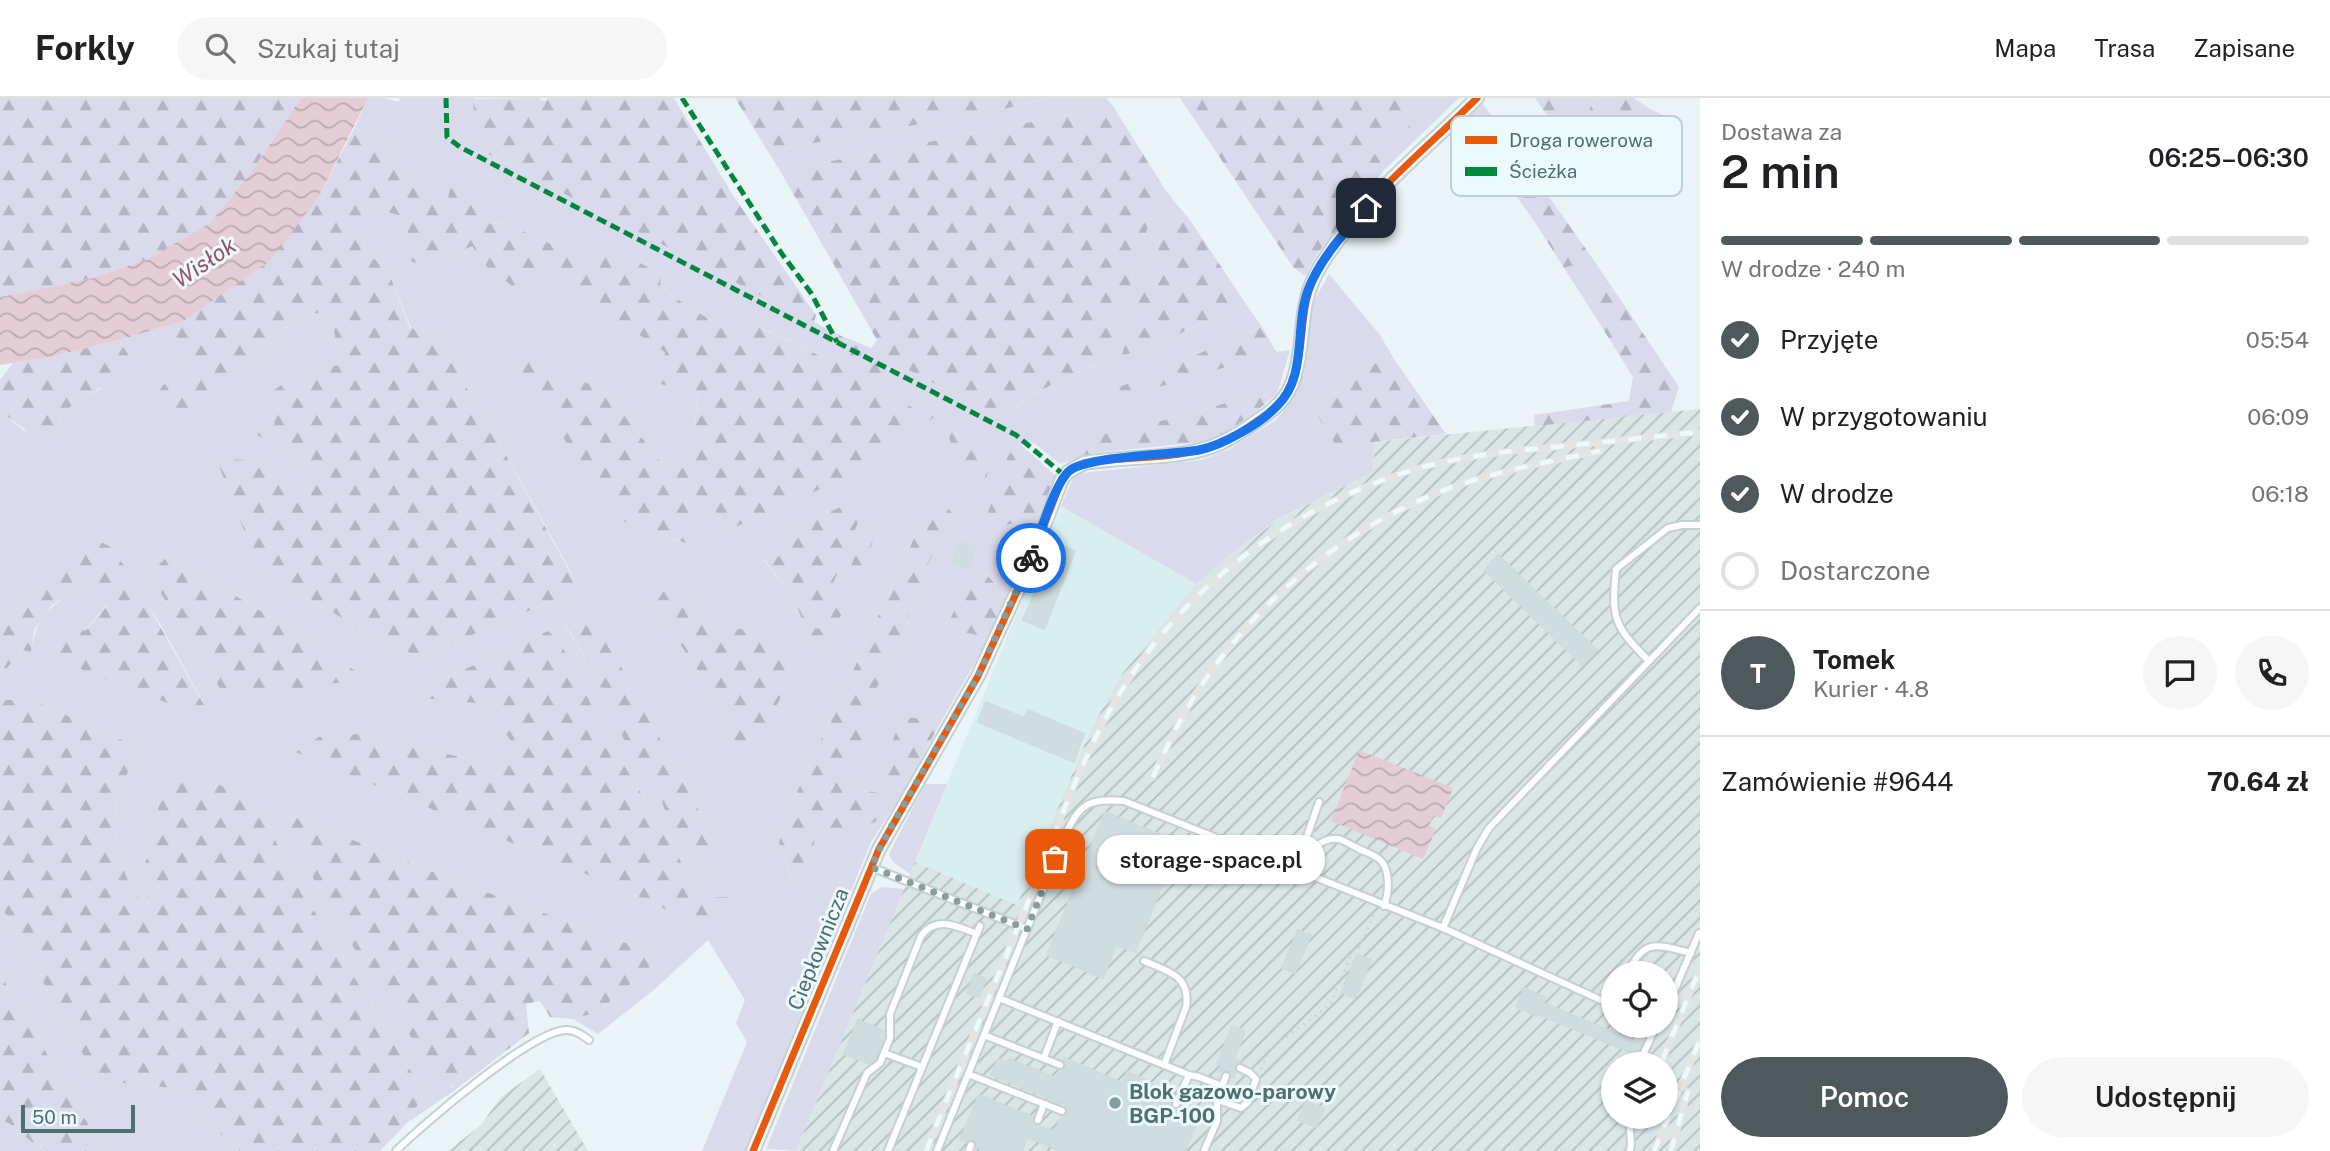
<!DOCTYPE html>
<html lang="pl">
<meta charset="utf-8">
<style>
:root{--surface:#fff;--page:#f6f6f6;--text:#202124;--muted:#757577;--line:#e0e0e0;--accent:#4d595b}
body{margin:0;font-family:"Public Sans",sans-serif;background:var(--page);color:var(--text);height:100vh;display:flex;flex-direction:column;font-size:26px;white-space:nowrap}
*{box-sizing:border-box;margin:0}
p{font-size:23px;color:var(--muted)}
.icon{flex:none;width:38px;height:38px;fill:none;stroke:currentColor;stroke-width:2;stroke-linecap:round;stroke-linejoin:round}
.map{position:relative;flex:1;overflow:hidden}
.side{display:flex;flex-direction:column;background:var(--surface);width:630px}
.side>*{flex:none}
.buttons{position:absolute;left:1601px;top:863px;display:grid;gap:14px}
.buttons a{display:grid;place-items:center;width:77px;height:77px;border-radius:50%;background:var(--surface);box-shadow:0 2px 5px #0004;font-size:35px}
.scale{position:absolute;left:21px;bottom:18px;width:114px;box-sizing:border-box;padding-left:7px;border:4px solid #4e706f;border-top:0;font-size:19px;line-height:24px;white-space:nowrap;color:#4e706f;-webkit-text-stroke:5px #ecf9fd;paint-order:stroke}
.pin{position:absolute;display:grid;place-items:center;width:60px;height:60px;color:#fff;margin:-30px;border-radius:14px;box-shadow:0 4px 10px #0006}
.courier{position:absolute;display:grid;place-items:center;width:70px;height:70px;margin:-35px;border:5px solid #1a73e8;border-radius:50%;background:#fff;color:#222;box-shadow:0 2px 9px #0007}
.bubble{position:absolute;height:49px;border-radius:24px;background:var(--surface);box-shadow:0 2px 5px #0004;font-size:23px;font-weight:600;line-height:49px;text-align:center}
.headline em{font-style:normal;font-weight:600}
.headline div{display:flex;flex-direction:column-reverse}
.headline{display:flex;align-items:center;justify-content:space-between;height:119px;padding:0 21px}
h1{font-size:46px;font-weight:600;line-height:52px}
.bar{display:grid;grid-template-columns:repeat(4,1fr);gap:10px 7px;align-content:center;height:84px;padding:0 21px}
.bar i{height:9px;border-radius:5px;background:var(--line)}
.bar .current{background:var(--accent)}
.bar p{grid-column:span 4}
.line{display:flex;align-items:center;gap:18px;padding:0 21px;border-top:2px solid var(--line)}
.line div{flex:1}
.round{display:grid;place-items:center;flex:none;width:74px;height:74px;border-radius:37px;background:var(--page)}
ol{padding:0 21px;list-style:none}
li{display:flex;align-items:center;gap:21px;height:77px}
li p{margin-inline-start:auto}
li .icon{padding:7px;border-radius:50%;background:var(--accent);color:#fff;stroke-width:4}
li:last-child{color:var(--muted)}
li i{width:38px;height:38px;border:4px solid var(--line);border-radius:50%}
.primary-button{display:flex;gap:14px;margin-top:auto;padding:14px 21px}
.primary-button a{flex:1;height:80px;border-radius:42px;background:var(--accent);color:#fff;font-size:28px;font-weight:600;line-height:80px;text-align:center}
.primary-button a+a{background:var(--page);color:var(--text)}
header{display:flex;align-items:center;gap:42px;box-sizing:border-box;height:98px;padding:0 35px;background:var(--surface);border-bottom:2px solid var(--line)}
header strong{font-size:33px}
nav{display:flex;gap:38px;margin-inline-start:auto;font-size:24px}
.search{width:490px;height:63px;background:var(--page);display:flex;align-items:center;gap:18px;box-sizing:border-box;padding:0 24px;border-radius:38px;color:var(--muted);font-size:26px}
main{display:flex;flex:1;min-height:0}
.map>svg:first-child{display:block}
.commercial{fill:#d9eeee}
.industrial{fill:url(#industrial-furrows);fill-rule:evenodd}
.green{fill:#dadaed;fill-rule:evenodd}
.forest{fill:url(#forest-firs)}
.water{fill:url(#water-waves)}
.building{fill:#cfddde;stroke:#cddcde;stroke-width:2}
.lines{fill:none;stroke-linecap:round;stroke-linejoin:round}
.lane-casing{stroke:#c6d0d2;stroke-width:10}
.street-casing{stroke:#c6d0d2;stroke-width:16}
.path{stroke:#c8d4d4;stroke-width:2.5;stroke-dasharray:2 5;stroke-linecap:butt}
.lane{stroke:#fcfdfe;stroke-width:6}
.street{stroke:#fcfdfe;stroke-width:12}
.rail-casing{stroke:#e3e5e2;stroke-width:7}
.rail{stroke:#ecf9fd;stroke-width:4.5;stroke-dasharray:13;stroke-linecap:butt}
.quiet{stroke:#00873e;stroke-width:5;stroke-dasharray:10 5;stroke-linecap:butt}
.cycleway-casing{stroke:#ecf9fd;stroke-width:11}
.cycleway{stroke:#e8590c;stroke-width:7}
.done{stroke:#859e9e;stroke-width:7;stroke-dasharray:0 12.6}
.route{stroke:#1a73e8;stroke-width:9}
.poi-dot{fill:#859e9e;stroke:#ecf9fd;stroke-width:2.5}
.labels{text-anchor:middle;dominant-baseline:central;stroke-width:6;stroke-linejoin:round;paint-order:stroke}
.street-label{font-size:21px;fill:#4e706f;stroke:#ecf9fd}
.poi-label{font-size:21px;font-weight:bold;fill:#4e706f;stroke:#ecf9fd;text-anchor:start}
.water-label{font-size:23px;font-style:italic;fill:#955463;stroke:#ecf9fd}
.key{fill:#ecf9fd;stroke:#bdd0d2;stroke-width:2}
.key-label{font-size:19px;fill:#4e706f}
</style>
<header>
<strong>Forkly</strong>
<div class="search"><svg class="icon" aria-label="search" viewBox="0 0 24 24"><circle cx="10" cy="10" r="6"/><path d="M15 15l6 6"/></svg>Szukaj tutaj</div>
<nav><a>Mapa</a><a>Trasa</a><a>Zapisane</a></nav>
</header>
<main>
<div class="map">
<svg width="1700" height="1053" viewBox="0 0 1700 1053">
<defs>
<pattern id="industrial-furrows" width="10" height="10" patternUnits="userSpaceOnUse" patternTransform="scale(1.75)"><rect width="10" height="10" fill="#dae6e6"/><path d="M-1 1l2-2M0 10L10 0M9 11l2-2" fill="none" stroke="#b3bfbf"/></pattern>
<pattern id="forest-firs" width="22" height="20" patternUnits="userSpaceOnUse" patternTransform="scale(1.75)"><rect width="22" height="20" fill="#dadaed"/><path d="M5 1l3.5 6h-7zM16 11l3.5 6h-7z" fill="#b3b5c4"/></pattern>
<pattern id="water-waves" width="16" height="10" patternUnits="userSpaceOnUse" patternTransform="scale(1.75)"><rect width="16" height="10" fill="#e4cdd4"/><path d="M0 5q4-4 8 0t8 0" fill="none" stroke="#bbabb0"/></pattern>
</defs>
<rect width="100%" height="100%" fill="#eaf3f6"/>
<path class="commercial" d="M1061 408 1196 486 1122 576 1092 629 1017 807 915 764Z"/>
<g class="industrial">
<path d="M1700 311V1053H796L915 764 1017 807 1092 629 1122 576 1196 486 1229 458 1279 421 1373 374 1374 344ZM1614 875H1666V928H1614ZM1614 966H1666V1018H1614Z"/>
<path d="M540 971 588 1053H448L481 1027 501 999Z"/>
</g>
<g class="green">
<path d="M368 0H383L399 4 400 0H474L476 40 484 54 839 237 831 263 760 229 745 244 672 198 660 186 662 177 589 165 508 126 485 125 446 113 408 79 391 52 377 38 354 31Z"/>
<path d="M1048 0H1106L1113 8 816 66 798 65 779 71 769 55 791 49 1000 12Z"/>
<path d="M1401 0H1459L1385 71 1369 47 1410 30 1406 9Z"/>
<path d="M1552 0H1593L1588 17 1575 29Z"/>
<path d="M1650 11 1665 18 1616 77 1594 92 1593 84 1618 70 1617 53 1640 27Z"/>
<path d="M1164 90 1174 103 1138 202 1122 257 1138 254 1246 206 1262 229 1103 297 1234 266 1276 254 1290 252 1277 296 1237 301 1195 315 1063 349 1068 364 1060 366 1034 345 1016 348 1009 426 1036 425 1006 498 986 476 989 540 937 631 916 620 884 676 903 695 871 744 746 1053H702L747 944 736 925 745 902 708 842 655 891 598 936 573 921 598 914 652 867 637 849 461 785 295 719 284 723 339 829 455 992 407 1025 421 1001 418 985 289 771 260 710 159 702 155 738 142 774 149 801 147 809 132 792 115 750 117 700 139 648 107 636 33 602H0V571L7 570 22 552 31 554C37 511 56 505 90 485L107 507 84 533 204 606 159 524 111 449 43 486 0 522V313L23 332 61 340 59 320 72 305 100 291 129 258 119 242 169 227 163 243 184 260 193 275 164 287 254 268 288 228 316 215 332 219 339 267 297 276 275 326 255 335 289 356 304 377 301 394 265 363 217 360 263 473 384 545 420 559 538 509 582 498 566 465 491 330 432 233 411 230 389 175 364 151 372 109 407 120 450 159 472 148 487 169 546 174 666 254 698 293 692 355 665 369 604 292 656 433 686 446 693 435 684 399 707 400 729 432 864 371 933 319 874 292 894 264 1005 323C1014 299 1084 273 1108 261L1155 105ZM868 398 814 530 822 532 873 419 826 552 810 542 794 501 764 462 791 456 789 431ZM956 418 928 466 894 558 865 611 840 678 857 691 885 696 818 725 813 750 793 783 779 745 785 720 922 423ZM168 458 298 535 365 580 222 594 149 476ZM690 499 701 525 720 529 745 666 718 603 654 507ZM593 518 707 728 709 776 673 736 661 701 594 575 565 527ZM548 533 609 643 672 745 698 800V827L629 794 360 636 460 659 484 661 522 659 487 606 413 598 422 591Z"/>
<path d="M1586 151 1616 195 1599 185 1588 207 1564 170 1574 167Z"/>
<path d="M1329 176 1380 237 1394 261 1363 268 1350 290 1324 299 1313 310 1336 348 1374 344 1373 374 1278 421 1229 458 1196 486 1061 408 1075 376 1201 362 1228 352 1277 321 1291 303 1304 276 1310 222 1315 201Z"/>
<path d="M925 686H947L910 776 894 765 889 756Z"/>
<path d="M881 789 904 791 796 1053 766 1051 871 796Z"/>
<path d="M0 806 97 982 173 990 238 1053H104L0 876Z"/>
<path d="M0 1021 10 1026 43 1053H0Z"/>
</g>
<g class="forest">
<path d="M0 0H301L254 70 210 125 148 161 93 180 0 199Z"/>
<path d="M538 0 544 3 549 0H674L734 99 816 217 814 225 484 54 476 40 473 1Z"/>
<path d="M735 0H1048L1000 12 791 49 769 55Z"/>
<path d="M1180 0H1401L1406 9 1410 30 1369 47 1385 71 1317 156 1305 178 1293 169Z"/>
<path d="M1535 0H1552L1575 28 1588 17 1593 0H1634L1650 11 1640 27 1617 53 1618 70 1593 84Z"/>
<path d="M1483 6 1586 151 1574 167 1564 170 1536 126 1464 23Z"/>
<path d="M1113 8 1164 90 1155 105 1108 261C1084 273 1013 299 1005 323L894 264 874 292 934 319 865 371 729 432 707 401 685 399 693 435 687 446 656 433 622 423 582 370 519 268 525 260 604 292 665 369 692 355 698 294 660 286 665 254 546 175 519 193 487 169 472 148 450 159 437 175 409 162 407 120 372 109 364 151 389 175 410 230 432 233 491 330 583 498 538 509 420 559 384 545 263 473 249 445 216 360 265 363 301 393 304 377 289 356 254 335 275 326 266 298 297 276 339 267 332 219 316 215 288 228 254 268 208 306 175 317 156 299 163 287 192 274 184 260 162 243 169 227 183 223 319 98 354 31 377 38 391 52 408 79 446 112 450 90 465 93 485 125 508 126 589 164 615 151 662 177 660 186 672 198 744 243 759 229 831 263 839 237 871 250 877 242 779 71 798 65 816 66Z"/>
<path d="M1174 103 1190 122 1246 206 1138 254 1122 257 1138 202Z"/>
<path d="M1599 185 1616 195 1679 289 1671 314 1535 328 1534 317 1629 303 1633 279 1588 207Z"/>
<path d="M1262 229 1276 254 1122 300 1101 297Z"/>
<path d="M119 242 129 258 125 275C103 290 77 300 59 319L61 340 50 350 0 313V282L13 265 50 259Z"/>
<path d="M1394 261 1446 336 1336 348 1313 310 1324 299 1350 290 1363 268Z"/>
<path d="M1277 296 1253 316 1212 343 1093 355 1068 364 1063 349 1080 342 1195 315 1237 301Z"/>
<path d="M948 329 991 354 987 378 979 386C965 370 948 351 948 329Z"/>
<path d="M1021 347 1056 378 1036 425 1009 426 993 436 985 423 1008 358 1016 348Z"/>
<path d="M869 397 815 530 822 531 873 419 883 420 826 552 810 542 794 501 764 461 791 456 789 431Z"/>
<path d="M942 406 956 418 928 466 894 558 865 611 863 620 872 646 862 670 846 665 840 678 857 691 885 696 879 721 835 750 818 726 813 750 794 785 779 745 785 720 922 423Z"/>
<path d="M89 438 111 449 137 487 204 607 183 611 83 572 52 549 65 522 85 533 107 508 90 485 52 507 34 532 31 554 22 552 7 570 0 571V522L43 486Z"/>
<path d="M168 458 298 535 366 580 276 595 222 594 149 476Z"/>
<path d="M986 476 1006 498 989 540 946 530 970 479Z"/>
<path d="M664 493 690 499 701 525 759 534 792 578 745 667 718 603 654 507Z"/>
<path d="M593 517 707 728 718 758 709 776 673 736 661 701 636 668 594 575 565 526Z"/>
<path d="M548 533 560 544 609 643 672 745 698 800 729 799 734 817 698 827 629 794 296 654 319 639 360 636 460 659 484 661 521 659 487 606 412 599 422 591Z"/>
<path d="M0 602H33L107 636 139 648 117 700 115 750 132 792 147 808 149 801 142 774 155 738 159 702 169 680 186 675 250 698 260 710 289 771 418 985 421 1001 407 1025 380 1053H238L173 990 97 982 0 806Z"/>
<path d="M902 619 916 620 937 631 903 695 884 676 887 657Z"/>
<path d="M295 719 461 785 637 849 652 867 598 914 573 921 550 919 540 903 526 906 529 935 455 992 452 986 437 983 380 887 339 829 283 723Z"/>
<path d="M0 876 104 1053H43L10 1026 0 1021Z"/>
</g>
<g class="water">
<path d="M301 0H368L319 98 270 163 183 223 119 242 50 259 0 267V199L93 180 148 161 210 125 254 70Z"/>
<path d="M1359 652 1453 690 1441 720 1433 717 1429 728 1436 731 1423 761 1331 723Z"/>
</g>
<g class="building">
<path d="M960 444 976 450 968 471 952 464Z"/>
<path d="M1056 445 1075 453 1044 531 1023 522Z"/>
<path d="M1498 457 1597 552 1582 567 1484 472Z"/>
<path d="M986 604 1024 620 1028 612 1084 636 1074 664 978 624Z"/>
<path d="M1105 714 1180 745 1135 854 1116 847 1103 880 1047 857Z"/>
<path d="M1298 832 1311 837 1295 875 1282 870Z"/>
<path d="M1357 856 1371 862 1355 900 1341 895Z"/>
<path d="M974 876 986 881 979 899 967 895Z"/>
<path d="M1524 890 1545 899 1543 905 1642 946 1637 957 1538 916 1537 918 1516 909Z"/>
<path d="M858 922 884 933V938L875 962 869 966 844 956Z"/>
<path d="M1232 928 1245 933 1234 961 1241 963 1235 968 1236 974 1233 980 1229 973 1219 974 1222 968 1217 966Z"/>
<path d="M1064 960 1123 985 1127 974 1137 978 1168 994 1165 1003 1170 1005 1173 1011 1181 1009 1200 1017 1185 1053H1061L1027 1039 1022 1053H987L976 1049 973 1042 966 1044 960 1042 979 997 1033 1019V1024L1035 1027 1055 1033 1061 1018 1067 1016 1066 1007 991 977 998 961 1007 965 1009 961 1056 980 1059 972 1065 970Z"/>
<path d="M1306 1003 1324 1011 1316 1029 1298 1022Z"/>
</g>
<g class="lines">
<defs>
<g id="lane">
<path d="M1649 563C1614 528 1611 521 1616 471L1668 430 1682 427H1700"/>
<path d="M1303 759 1305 744 1319 704"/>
<path d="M871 769 1027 831"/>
<path d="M1297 772C1304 758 1320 738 1339 741 1345 743 1353 748 1359 751 1365 754 1373 756 1379 761 1391 771 1389 795 1384 808"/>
<path d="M1443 830 1477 750 1489 730 1700 510"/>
<path d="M1144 863C1168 873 1191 878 1186 909L1164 967"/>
<path d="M1628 875C1644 839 1658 847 1691 855"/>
<path d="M999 900 1189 977 1199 979 1222 988"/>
<path d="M1666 912 1699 835"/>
<path d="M984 937 1060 967"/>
<path d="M884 955 922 969"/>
<path d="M1044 960 1058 923"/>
<path d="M1639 966 1656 928"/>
<path d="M968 976 1062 1013"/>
<path d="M1183 990 1241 1010 1248 1004 1256 981 1250 975 1240 970"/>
<path d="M1176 1006 1189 977"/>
<path d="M1629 1018 1631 1046 1630 1053"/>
<path d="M1038 1022 1044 1006"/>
<path d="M396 1053C423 1026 531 934 565 932 574 931 582 937 589 942"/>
<path d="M833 1053 867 975 880 965 890 940V916L921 838C936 817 957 828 977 836"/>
<path d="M888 1053 980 828"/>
<path d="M937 1053 1065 737C1080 706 1088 700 1124 703L1443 830 1614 908"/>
<path d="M969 1053 971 1047"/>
<path d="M1204 1053 1217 1023V1002L1226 978"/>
</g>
<path id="street" d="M753 1053 879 751 978 578 1026 474 1062 381 1068 374 1084 365C1124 358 1185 362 1221 345 1233 339 1246 331 1257 323 1274 312 1288 300 1294 280 1307 240 1296 207 1321 167 1361 102 1423 54 1477 0"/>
</defs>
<use href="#lane" class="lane-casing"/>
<use href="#street" class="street-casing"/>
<path class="path" d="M1261 971 1271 950 1330 907 1351 858 1354 852 1360 849 1374 815"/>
<use href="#lane" class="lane"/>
<use href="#street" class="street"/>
<defs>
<g id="rail">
<path d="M1153 679C1166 650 1180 621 1197 594 1260 496 1359 418 1471 383 1513 370 1557 362 1600 353"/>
<path d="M1662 963 1700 870"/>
<path d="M926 1053C960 968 996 884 1030 799 1057 732 1080 662 1117 600 1183 488 1292 408 1416 371 1461 358 1508 353 1554 349 1603 344 1651 339 1700 334"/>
<path d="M1654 1053 1700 942"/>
<path d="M1671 1053 1688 993"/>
</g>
</defs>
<use href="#rail" class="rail-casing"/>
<use href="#rail" class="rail"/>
<g class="quiet">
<path d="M446 0 447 39 460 49 1016 337 1065 378"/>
<path d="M682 0 782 156 811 195 837 244"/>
</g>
<defs>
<path id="cycleway" d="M753 1053 879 751 978 578 1026 474 1062 381 1068 374 1084 365C1124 358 1185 362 1221 345 1233 339 1246 331 1257 323 1274 312 1288 300 1294 280 1307 240 1296 207 1321 167 1361 102 1423 54 1477 0"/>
</defs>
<use href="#cycleway" class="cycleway-casing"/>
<use href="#cycleway" class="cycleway"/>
</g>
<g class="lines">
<path class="done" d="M1031 460 978 578 888 734 871 769 1027 831 1055 761"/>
<path class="route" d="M1031 460C1039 439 1054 387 1069 373 1086 358 1172 357 1199 352 1223 347 1260 326 1277 308 1308 278 1294 230 1308 192 1320 161 1344 135 1366 110"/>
</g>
<circle class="poi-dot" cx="1115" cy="1005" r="7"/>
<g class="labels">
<g class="street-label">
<text transform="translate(818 851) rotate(-68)">Ciepłownicza</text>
</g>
<g class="poi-label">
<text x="1129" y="993">Blok gazowo-parowy<tspan x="1129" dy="24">BGP-100</tspan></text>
</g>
<g class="water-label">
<text transform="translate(204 164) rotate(-34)">Wisłok</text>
</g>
</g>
<rect x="1451" y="18" width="231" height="80" rx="10" class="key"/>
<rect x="1465" y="38" width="32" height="8" fill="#e8590c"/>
<rect x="1465" y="69" width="32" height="9" fill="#00873e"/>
<g class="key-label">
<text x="1509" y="49">Droga rowerowa</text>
<text x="1509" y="80">Ścieżka</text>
</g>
</svg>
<div class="buttons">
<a><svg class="icon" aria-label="locate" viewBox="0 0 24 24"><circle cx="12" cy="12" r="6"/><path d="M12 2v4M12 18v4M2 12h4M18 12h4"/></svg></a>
<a><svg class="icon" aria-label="layers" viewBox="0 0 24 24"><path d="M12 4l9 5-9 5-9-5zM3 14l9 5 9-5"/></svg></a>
</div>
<div class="scale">50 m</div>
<div class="pin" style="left:1055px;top:761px;background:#ea580c"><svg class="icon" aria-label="bag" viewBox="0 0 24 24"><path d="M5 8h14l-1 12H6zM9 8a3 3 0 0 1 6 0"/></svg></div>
<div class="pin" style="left:1366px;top:110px;background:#1f2937"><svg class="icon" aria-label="home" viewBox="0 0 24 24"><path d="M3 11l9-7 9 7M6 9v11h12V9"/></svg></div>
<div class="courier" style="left:1031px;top:460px"><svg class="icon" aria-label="bike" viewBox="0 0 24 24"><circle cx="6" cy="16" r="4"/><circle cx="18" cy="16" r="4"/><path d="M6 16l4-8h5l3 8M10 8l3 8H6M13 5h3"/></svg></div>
<div class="bubble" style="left:1097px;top:737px;width:228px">storage-space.pl</div>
</div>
<section class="side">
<div class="headline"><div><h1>2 min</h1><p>Dostawa za</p></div><em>06:25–06:30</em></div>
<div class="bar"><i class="current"></i><i class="current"></i><i class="current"></i><i></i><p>W drodze · 240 m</p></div>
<ol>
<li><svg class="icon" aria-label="check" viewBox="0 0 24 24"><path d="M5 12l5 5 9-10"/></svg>Przyjęte<p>05:54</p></li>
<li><svg class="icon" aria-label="check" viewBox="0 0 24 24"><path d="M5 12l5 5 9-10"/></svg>W przygotowaniu<p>06:09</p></li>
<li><svg class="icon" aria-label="check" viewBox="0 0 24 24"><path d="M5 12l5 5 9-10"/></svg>W drodze<p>06:18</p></li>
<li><i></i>Dostarczone</li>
</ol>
<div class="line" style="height:126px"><b class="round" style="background:var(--accent);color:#fff">T</b><div><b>Tomek</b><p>Kurier · 4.8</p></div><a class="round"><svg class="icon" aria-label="chat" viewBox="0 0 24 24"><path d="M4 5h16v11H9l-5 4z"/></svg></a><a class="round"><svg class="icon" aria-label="phone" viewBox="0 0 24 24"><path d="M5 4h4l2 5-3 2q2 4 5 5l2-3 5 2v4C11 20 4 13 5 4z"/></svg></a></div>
<div class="line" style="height:91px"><div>Zamówienie #9644</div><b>70.64 zł</b></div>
<div class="primary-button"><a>Pomoc</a><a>Udostępnij</a></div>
</section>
</main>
